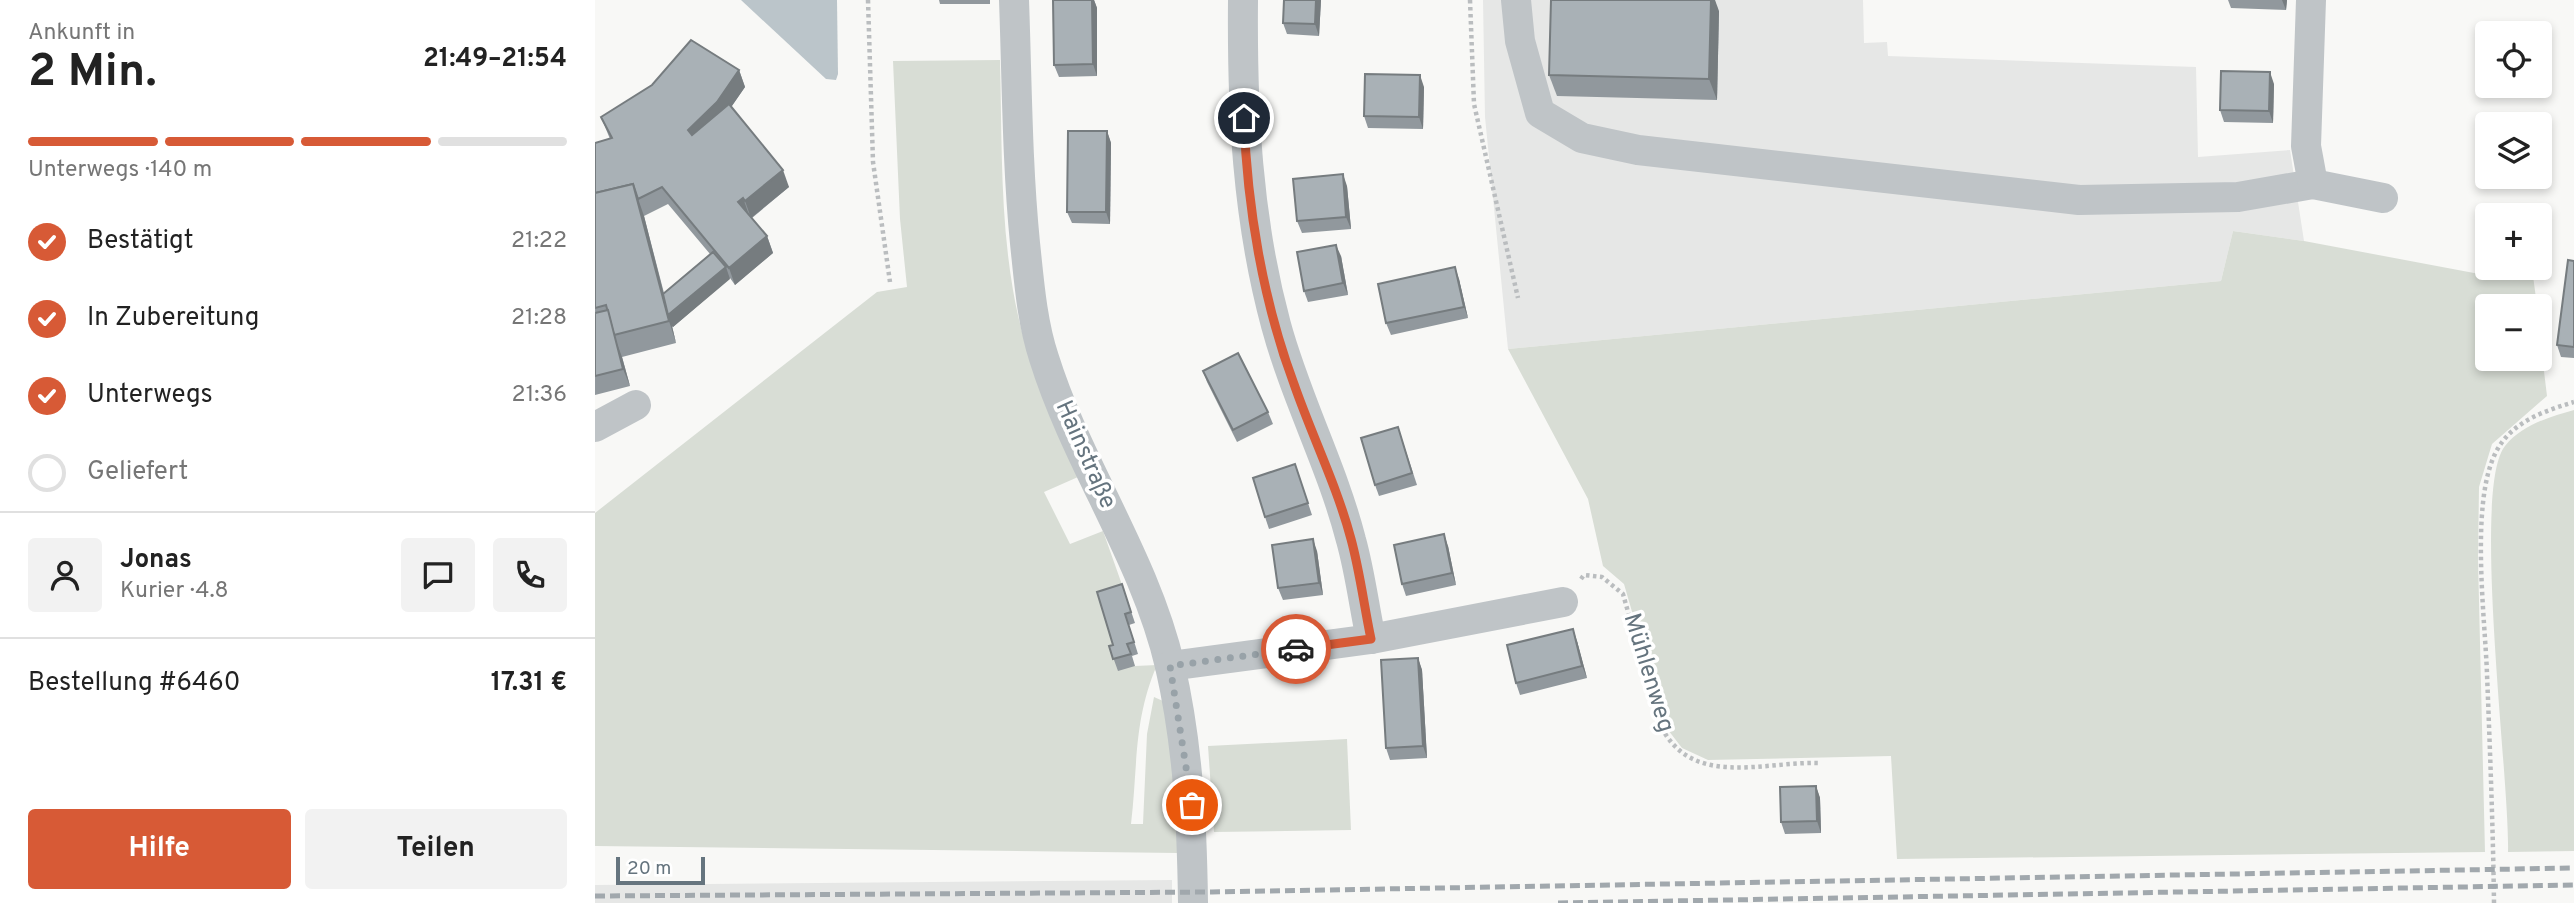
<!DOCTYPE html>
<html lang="de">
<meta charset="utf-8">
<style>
:root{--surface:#fff;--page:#f2f2f2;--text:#222;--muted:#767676;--line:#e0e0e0;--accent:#d75a36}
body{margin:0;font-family:Overpass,sans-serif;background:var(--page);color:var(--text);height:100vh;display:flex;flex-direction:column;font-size:26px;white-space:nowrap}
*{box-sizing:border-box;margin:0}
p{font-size:23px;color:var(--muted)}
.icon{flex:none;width:38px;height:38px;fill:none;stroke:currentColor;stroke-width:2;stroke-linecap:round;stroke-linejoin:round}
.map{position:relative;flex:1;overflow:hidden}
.details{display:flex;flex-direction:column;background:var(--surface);width:595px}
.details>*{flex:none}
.controls{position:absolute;left:1880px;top:21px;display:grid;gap:14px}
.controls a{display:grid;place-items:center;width:77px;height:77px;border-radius:7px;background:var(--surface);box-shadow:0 4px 10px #0003;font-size:35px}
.scale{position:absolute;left:21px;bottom:18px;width:89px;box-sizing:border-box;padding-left:7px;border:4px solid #65747e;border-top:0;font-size:19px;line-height:24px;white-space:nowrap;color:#65747e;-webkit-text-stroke:5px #fff;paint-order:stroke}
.pin{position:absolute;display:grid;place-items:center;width:60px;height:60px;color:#fff;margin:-30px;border:4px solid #fff;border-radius:50%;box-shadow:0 2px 7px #0007}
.courier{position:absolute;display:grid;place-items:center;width:70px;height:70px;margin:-35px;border:5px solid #d75a36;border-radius:50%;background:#fff;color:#222;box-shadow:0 2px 9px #0007}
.head em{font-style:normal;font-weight:700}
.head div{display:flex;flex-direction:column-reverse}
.head{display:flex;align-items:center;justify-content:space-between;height:119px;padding:0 28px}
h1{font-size:46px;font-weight:700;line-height:52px}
.bar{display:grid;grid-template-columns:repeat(4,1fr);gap:10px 7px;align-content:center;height:84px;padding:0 28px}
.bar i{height:9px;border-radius:5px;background:var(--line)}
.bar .active{background:var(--accent)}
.bar p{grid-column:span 4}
.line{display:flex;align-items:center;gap:18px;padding:0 28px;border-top:2px solid var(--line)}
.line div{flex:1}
.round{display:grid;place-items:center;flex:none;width:74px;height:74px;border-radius:7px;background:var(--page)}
ol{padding:0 28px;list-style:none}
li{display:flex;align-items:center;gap:21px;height:77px}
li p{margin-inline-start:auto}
li .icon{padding:7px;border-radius:50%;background:var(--accent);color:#fff;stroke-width:4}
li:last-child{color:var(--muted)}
li i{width:38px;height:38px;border:4px solid var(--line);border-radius:50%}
.action{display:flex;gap:14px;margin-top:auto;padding:14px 28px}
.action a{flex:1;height:80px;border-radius:7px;background:var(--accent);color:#fff;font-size:28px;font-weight:700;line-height:80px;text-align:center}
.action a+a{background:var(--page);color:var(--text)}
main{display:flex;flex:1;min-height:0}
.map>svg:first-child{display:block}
.built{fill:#e6e7e6}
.green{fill:#d8ddd5}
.water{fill:#bbc5ca}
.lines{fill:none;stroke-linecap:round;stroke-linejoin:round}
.path{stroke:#babdbf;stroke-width:4.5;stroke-dasharray:3.5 3.5;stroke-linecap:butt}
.minor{stroke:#bfc4c7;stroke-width:30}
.rail{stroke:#a1a8ad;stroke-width:5;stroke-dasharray:10 5;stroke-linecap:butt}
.wall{fill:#91989d;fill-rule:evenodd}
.shaded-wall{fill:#767c7f}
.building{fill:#a9b1b6;stroke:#767c7f;stroke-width:2}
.done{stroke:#98a2a8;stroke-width:7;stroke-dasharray:0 12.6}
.route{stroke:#d75a36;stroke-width:9}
.labels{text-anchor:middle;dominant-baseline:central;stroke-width:7;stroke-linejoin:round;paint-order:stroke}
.street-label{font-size:24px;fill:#65747e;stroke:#fff}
</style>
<main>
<section class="details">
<div class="head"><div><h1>2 Min.</h1><p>Ankunft in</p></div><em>21:49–21:54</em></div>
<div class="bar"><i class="active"></i><i class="active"></i><i class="active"></i><i></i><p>Unterwegs · 140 m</p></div>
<ol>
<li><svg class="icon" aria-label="check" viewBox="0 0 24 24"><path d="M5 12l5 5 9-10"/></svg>Bestätigt<p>21:22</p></li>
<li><svg class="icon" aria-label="check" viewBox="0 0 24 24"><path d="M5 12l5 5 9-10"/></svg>In Zubereitung<p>21:28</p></li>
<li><svg class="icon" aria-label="check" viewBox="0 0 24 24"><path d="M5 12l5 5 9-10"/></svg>Unterwegs<p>21:36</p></li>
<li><i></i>Geliefert</li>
</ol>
<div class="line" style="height:126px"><a class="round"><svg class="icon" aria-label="person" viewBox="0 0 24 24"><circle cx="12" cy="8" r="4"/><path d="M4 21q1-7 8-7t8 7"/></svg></a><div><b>Jonas</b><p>Kurier · 4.8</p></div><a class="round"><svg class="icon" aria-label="chat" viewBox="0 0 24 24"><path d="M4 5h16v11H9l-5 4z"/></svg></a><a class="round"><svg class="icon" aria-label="phone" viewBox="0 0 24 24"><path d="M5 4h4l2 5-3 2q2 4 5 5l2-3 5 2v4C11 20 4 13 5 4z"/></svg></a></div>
<div class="line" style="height:91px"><div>Bestellung #6460</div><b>17.31 €</b></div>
<div class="action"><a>Hilfe</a><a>Teilen</a></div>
</section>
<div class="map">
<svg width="1979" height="903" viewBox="0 0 1979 903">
<rect width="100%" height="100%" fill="#f8f8f6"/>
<g class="built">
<path d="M888 0H1268L1269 43 1292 42 1293 56 1601 67 1603 157 1695 150 1709 241 1638 231 1626 281 913 349 890 117Z"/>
<path d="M577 880V903H0V885Z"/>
</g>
<g class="green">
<path d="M405 60C407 136 405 215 418 290 429 356 455 416 483 477L449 492 475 544 508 531 531 596 506 604 540 666 562 665C538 721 543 766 536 824H548L552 734 559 697 568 701 579 770 583 853 0 846V513L282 292 312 287 305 219 298 61Z"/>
<path d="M1638 231 1709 241 1879 273 1905 268H1937L1942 306H1892V359H1944V330L1952 396 1897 444 1884 487 1883 559 1890 852 1302 859 1296 756 1113 760 1087 748 1070 726 1029 584 1008 566 993 499 913 349 1626 281Z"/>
<path d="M1979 410V851L1913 852C1915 781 1876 488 1910 446 1927 425 1954 417 1979 410Z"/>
<path d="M752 739 756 830 619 832 613 746Z"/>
</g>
<path class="water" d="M146 0H242L243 74 241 80 231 79Z"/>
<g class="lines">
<g class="path">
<path d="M273 0 278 162 295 282"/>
<path d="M875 0 879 104 923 298"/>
<path d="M986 579 989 575 1007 577 1028 594 1064 722C1094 790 1167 761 1226 763"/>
<path d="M1899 903C1898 827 1895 750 1892 674 1890 617 1875 502 1901 452 1916 422 1949 411 1979 402"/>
</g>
<g class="minor">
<path d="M419 0C422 81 422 162 430 243 434 281 437 322 449 358 482 464 550 558 575 666 593 744 597 824 598 903"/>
<path d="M648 0C647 111 652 218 681 325 701 399 737 466 756 540 765 572 769 606 776 639"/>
<path d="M921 0 925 41 945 113 987 138 1043 150 1484 200 1643 197 1718 184"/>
<path d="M1716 0 1711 146 1718 184 1788 198"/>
<path d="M0 427 41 405"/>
<path d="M575 666 776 639 968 602"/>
</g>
<g class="rail">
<path d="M0 896 617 892 1979 868"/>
<path d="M963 903 1979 885"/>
</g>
</g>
<g class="wall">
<path d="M344 0H395V4H345Z"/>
<path d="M458 0H499L502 8V76L464 77 459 65Z"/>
<path d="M726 0 724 36 692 34 688 23Z"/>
<path d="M1633 0H1692L1691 10 1636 8Z"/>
<path d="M1124 11 1122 100 962 96 954 75Z"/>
<path d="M144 70 150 87 136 107 194 187 157 218 172 236 178 253 140 285 135 278 78 327 77 326 81 343 27 357 35 386 0 395V143L15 139 6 117ZM73 204 115 254 69 293 49 216Z"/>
<path d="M1679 84 1678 123 1629 122 1625 110Z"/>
<path d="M829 87 828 129 773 128 769 116Z"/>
<path d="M512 131 516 143 515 224 477 223 472 212Z"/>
<path d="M752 186 756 229 707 233 702 221Z"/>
<path d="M746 256 753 295 713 302 709 291Z"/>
<path d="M1979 261V358L1966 357 1962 345Z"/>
<path d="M864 279 873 318 796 335 791 323Z"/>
<path d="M608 371 673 412 678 424 642 442 612 382Z"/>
<path d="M803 427 822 485 784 496 780 485Z"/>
<path d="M700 464 717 515 674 529 670 517Z"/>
<path d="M853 546 861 585 811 596 807 584Z"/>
<path d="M722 551 728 595 688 600 683 588Z"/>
<path d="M531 596 540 623 534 625 543 654 537 656 540 666 523 671 514 646 518 645Z"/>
<path d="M982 641 992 678 925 695 921 683Z"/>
<path d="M823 658 827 670 832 758 795 760 791 748Z"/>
<path d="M1221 786 1225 798 1226 833 1190 834 1186 822Z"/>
</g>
<g class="shaded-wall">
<path d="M497 0H499L502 8V76L498 64Z"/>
<path d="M721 0H726L724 36 720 24Z"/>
<path d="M1116 0H1120L1124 11 1122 100 1114 79Z"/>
<path d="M1687 0H1692L1691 10Z"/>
<path d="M144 70 150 87 128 119 99 147 93 130Z"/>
<path d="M1675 72 1679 84 1678 123 1674 111Z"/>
<path d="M825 75 829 87 828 129 824 117Z"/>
<path d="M512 131 516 143 515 224 511 212Z"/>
<path d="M188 170 194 187 156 218 150 201Z"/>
<path d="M748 174 752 186 756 229 751 217Z"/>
<path d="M38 184 49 216 74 315 131 267 135 279 78 327 77 326 81 343 74 321Z"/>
<path d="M148 198 154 215 143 202Z"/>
<path d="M172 236 178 253 140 285 134 268Z"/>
<path d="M741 245 746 256 753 295 748 283Z"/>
<path d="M860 267 864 279 873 318 869 307Z"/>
<path d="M21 341 27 357 35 386 28 369Z"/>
<path d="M849 534 853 546 861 585 857 573Z"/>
<path d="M718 539 722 551 728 595 724 583Z"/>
<path d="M978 629 982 641 992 678 987 666Z"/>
<path d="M823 658 827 670 832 758 828 746Z"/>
<path d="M1221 786 1225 798 1226 833 1222 821Z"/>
</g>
<g class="building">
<path d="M458 0H497L498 64 459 65Z"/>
<path d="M689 0H721L720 24 688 23Z"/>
<path d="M956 0H1116L1114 79 954 75Z"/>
<path d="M96 40 144 70 122 102 93 130 97 135 134 104 188 170 150 201 148 198 143 202 172 236 134 268 67 187 43 199 38 184 0 193V143L17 138 6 117 57 85Z"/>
<path d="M1626 71 1675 72 1674 111 1625 110Z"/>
<path d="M770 74 825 75 824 117 769 116Z"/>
<path d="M473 131H512L511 212H472Z"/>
<path d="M748 174 751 217 702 221 698 179Z"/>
<path d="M38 184 74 321 19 335 11 305 0 308V193Z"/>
<path d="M741 245 748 283 709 291 702 252Z"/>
<path d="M118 252 131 267 73 315 68 294Z"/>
<path d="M1973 260 1979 261V347L1962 345Z"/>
<path d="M860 267 869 307 791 323 783 284Z"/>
<path d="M13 310 28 369 0 376V313Z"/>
<path d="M643 353 673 412 638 430 608 371Z"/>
<path d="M803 427 817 473 780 485 766 438Z"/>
<path d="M700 464 713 503 670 517 658 478Z"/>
<path d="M849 534 857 573 807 584 799 545Z"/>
<path d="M718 539 724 583 683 588 677 545Z"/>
<path d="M527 584 536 612 530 614 539 642 532 644 536 654 518 659 514 646 518 645 502 592Z"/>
<path d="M978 629 987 666 921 683 912 645Z"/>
<path d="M823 658 828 746 791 748 786 660Z"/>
<path d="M1221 786 1222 821 1186 822 1185 787Z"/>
</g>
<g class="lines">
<path class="done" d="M597 805 575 666 701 649"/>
<path class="route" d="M649 118C652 207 668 301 699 384 717 436 742 486 756 539 765 572 769 606 776 639L701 649"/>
</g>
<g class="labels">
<g class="street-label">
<text transform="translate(490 455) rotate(66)">Hainstraße</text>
<text transform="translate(1053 673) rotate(73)">Mühlenweg</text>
</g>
</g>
</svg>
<div class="controls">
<a><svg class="icon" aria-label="locate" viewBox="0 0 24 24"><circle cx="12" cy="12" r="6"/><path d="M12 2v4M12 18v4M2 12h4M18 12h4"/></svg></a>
<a><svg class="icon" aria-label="layers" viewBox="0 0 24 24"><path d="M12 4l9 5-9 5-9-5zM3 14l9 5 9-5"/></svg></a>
<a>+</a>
<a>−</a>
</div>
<div class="scale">20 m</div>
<div class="pin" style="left:597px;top:805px;background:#ea580c"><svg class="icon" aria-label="bag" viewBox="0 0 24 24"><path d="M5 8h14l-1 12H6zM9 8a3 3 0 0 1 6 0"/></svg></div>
<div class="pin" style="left:649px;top:118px;background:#1f2937"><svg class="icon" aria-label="home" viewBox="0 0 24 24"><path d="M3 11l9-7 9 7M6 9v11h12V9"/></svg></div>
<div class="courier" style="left:701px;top:649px"><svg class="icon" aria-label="car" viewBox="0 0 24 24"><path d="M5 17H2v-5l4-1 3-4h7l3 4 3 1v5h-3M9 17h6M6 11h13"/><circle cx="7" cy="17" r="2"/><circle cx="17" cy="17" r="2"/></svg></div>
</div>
</main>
